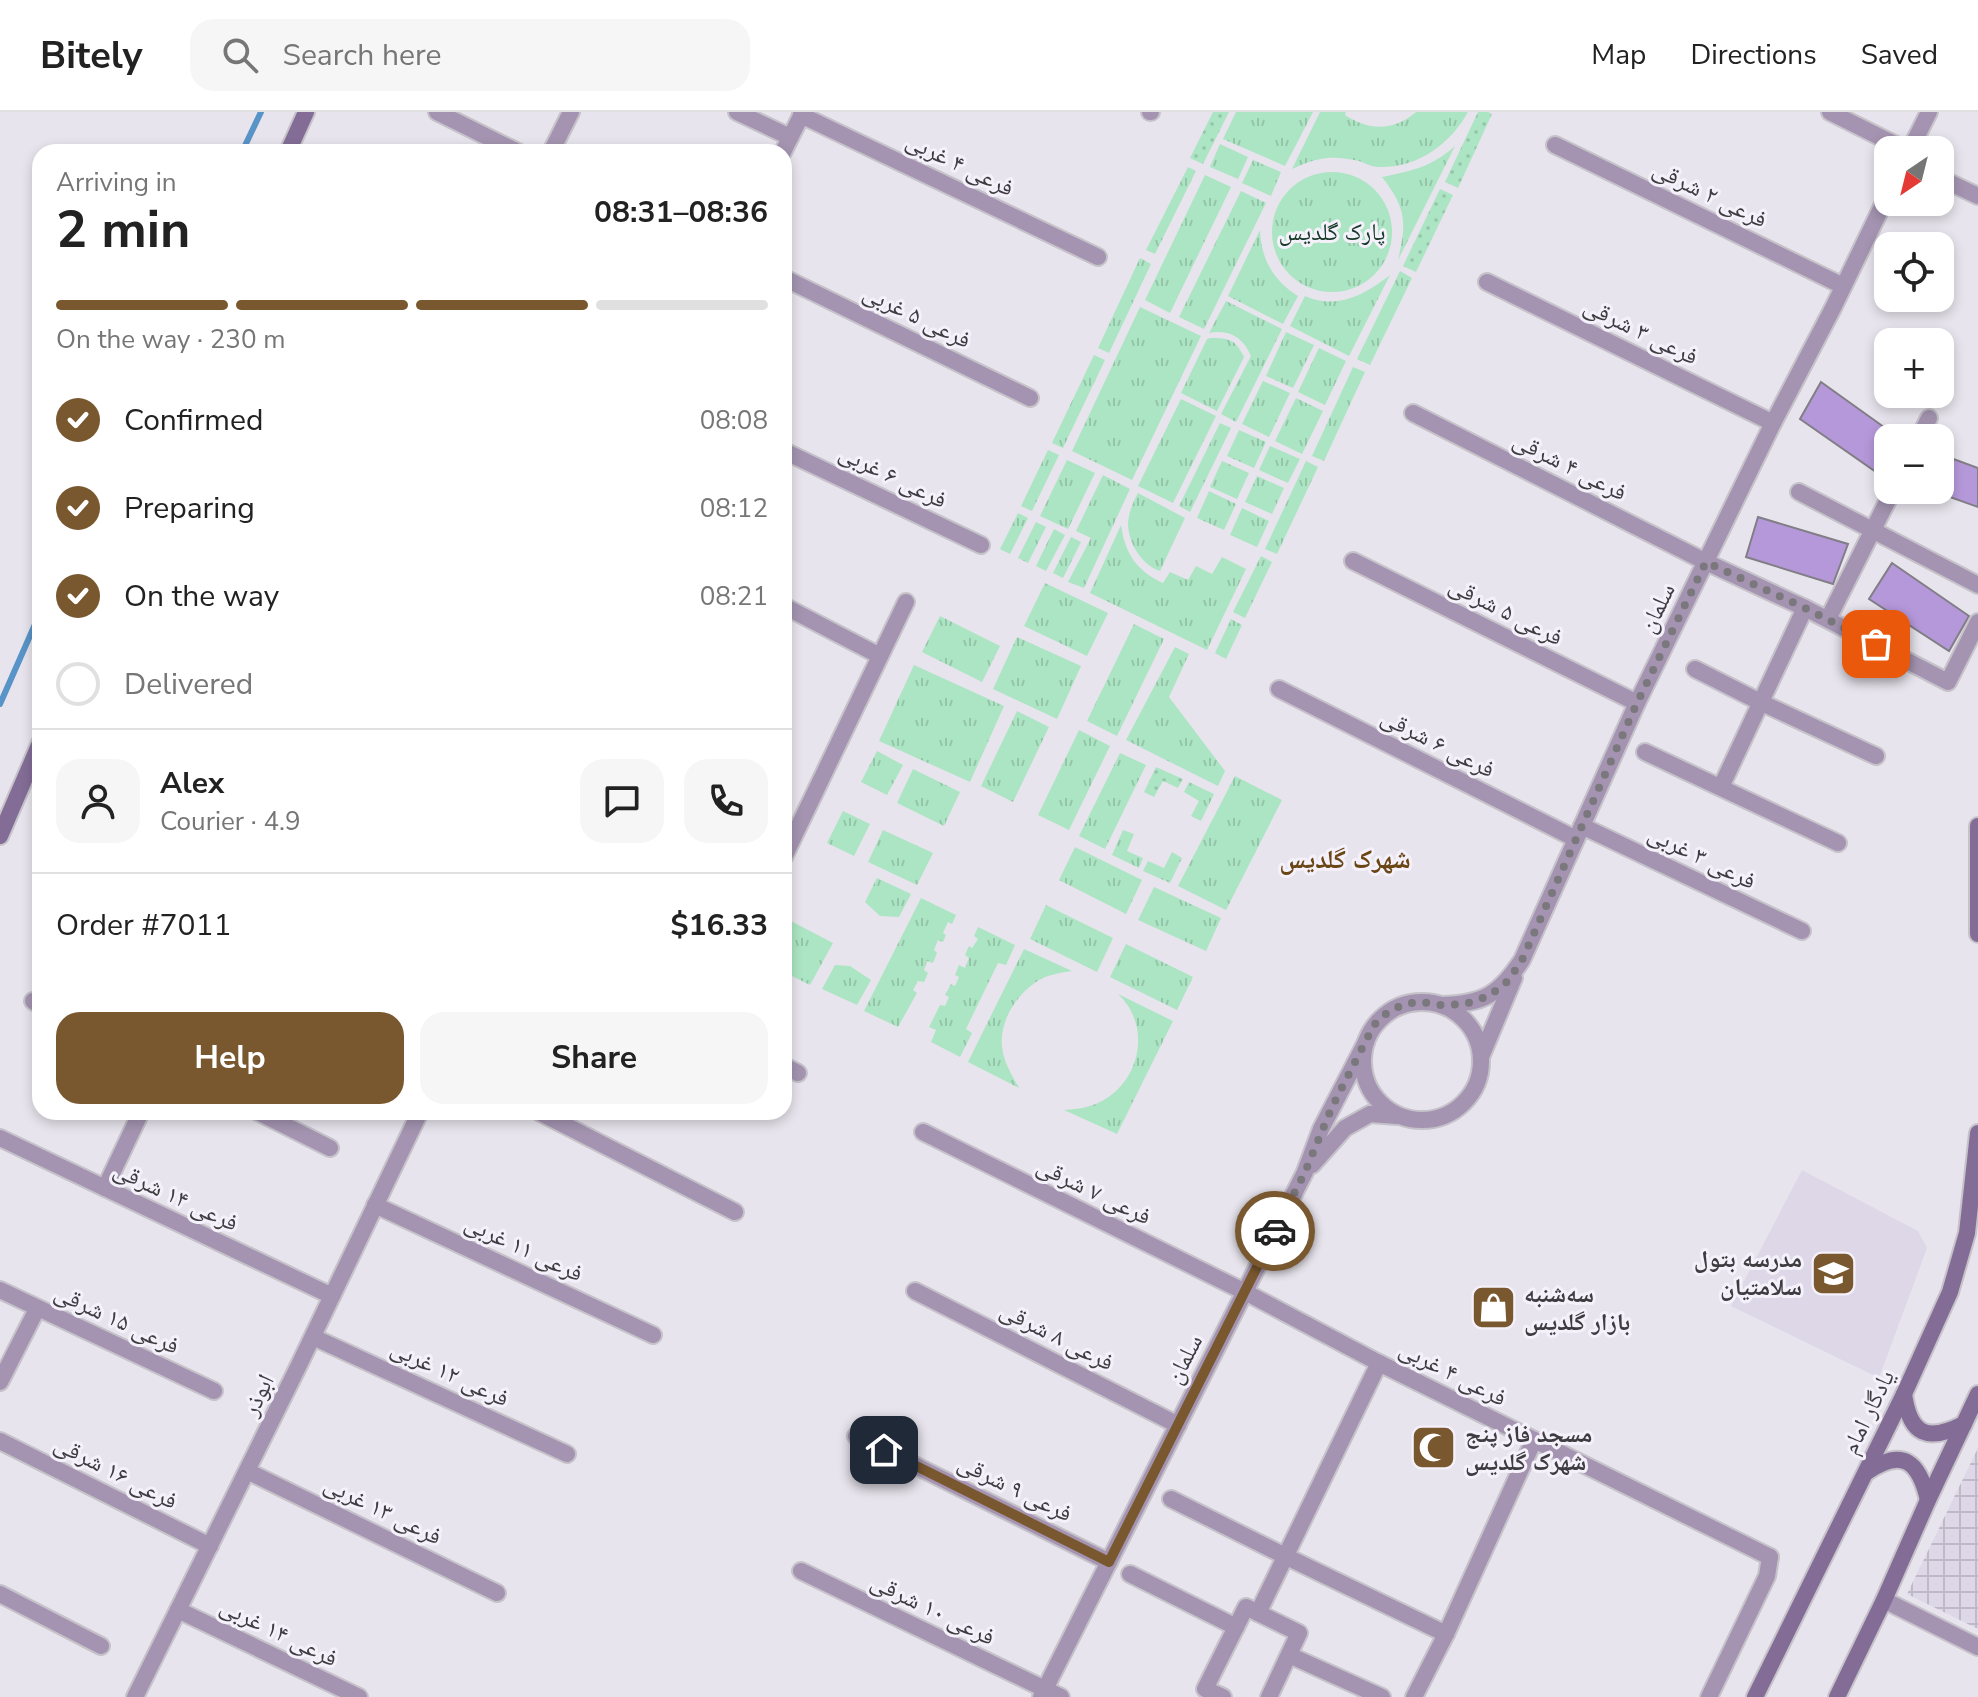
<!DOCTYPE html>
<meta charset="utf-8">
<style>
:root{--surface:#fff;--page:#f6f6f6;--text:#222;--muted:#767676;--line:#e0e0e0;--accent:#79582f}
body{margin:0;font-family:"Nunito Sans","Noto Naskh Arabic",sans-serif;background:var(--page);color:var(--text);height:100vh;display:flex;flex-direction:column;font-size:30px;white-space:nowrap}
*{box-sizing:border-box;margin:0}
p{font-size:26px;color:var(--muted)}
.icon{flex:none;width:44px;height:44px;fill:none;stroke:currentColor;stroke-width:2;stroke-linecap:round;stroke-linejoin:round}
.map{position:relative;flex:1;overflow:hidden}
.drawer{position:absolute;left:32px;top:32px;width:760px;height:976px;display:flex;flex-direction:column;background:var(--surface);border-radius:24px;box-shadow:0 4px 12px #0003}
.drawer>*{flex:none}
.needle{width:52px;rotate:215deg}
.controls{position:absolute;left:1874px;top:24px;display:grid;gap:16px}
.controls a{display:grid;place-items:center;width:80px;height:80px;border-radius:16px;background:var(--surface);box-shadow:0 4px 12px #0003;font-size:40px}
.pin{position:absolute;display:grid;place-items:center;width:68px;height:68px;color:#fff;margin:-34px;border-radius:16px;box-shadow:0 4px 12px #0006}
.courier{position:absolute;display:grid;place-items:center;width:80px;height:80px;margin:-40px;border:6px solid #79582f;border-radius:50%;background:#fff;color:#222;box-shadow:0 2px 10px #0007}
.head em{font-style:normal;font-weight:700}
.head div{display:flex;flex-direction:column-reverse}
.head{display:flex;align-items:center;justify-content:space-between;height:136px;padding:0 24px}
h1{font-size:52px;font-weight:700;line-height:60px}
.bar{display:grid;grid-template-columns:repeat(4,1fr);gap:12px 8px;align-content:center;height:96px;padding:0 24px}
.bar i{height:10px;border-radius:6px;background:var(--line)}
.bar .current{background:var(--accent)}
.bar p{grid-column:span 4}
.line{display:flex;align-items:center;gap:20px;padding:0 24px;border-top:2px solid var(--line)}
.line div{flex:1}
.round{display:grid;place-items:center;flex:none;width:84px;height:84px;border-radius:24px;background:var(--page)}
ol{padding:0 24px;list-style:none}
li{display:flex;align-items:center;gap:24px;height:88px}
li p{margin-inline-start:auto}
li .icon{padding:8px;border-radius:50%;background:var(--accent);color:#fff;stroke-width:4}
li:last-child{color:var(--muted)}
li i{width:44px;height:44px;border:4px solid var(--line);border-radius:50%}
.cta{display:flex;gap:16px;margin-top:auto;padding:16px 24px}
.cta a{flex:1;height:92px;border-radius:24px;background:var(--accent);color:#fff;font-size:32px;font-weight:700;line-height:92px;text-align:center}
.cta a+a{background:var(--page);color:var(--text)}
header{display:flex;align-items:center;gap:48px;box-sizing:border-box;height:112px;padding:0 40px;background:var(--surface);border-bottom:2px solid var(--line)}
header strong{font-size:38px}
nav{display:flex;gap:44px;margin-inline-start:auto;font-size:28px}
.search{width:560px;height:72px;background:var(--page);display:flex;align-items:center;gap:20px;box-sizing:border-box;padding:0 28px;border-radius:24px;color:var(--muted);font-size:30px}
.map>svg:first-child{display:block}
.built{fill:#ddd7e7}
.industrial{fill:url(#industrial-grid)}
.grass{fill:url(#grass-dots)}
.park{fill:url(#park-tufts)}
.lines{fill:none;stroke-linecap:round;stroke-linejoin:round}
.stream{stroke:#5894c7;stroke-width:6}
.building{fill:#b598da;stroke:#817e86;stroke-width:2}
.minor-casing{stroke:#c6c2ca;stroke-width:20}
.tertiary-casing{stroke:#c6c2ca;stroke-width:20}
.secondary-casing{stroke:#c6c2ca;stroke-width:20}
.minor{stroke:#a494b1;stroke-width:16}
.tertiary{stroke:#a494b1;stroke-width:16}
.secondary{stroke:#836d96;stroke-width:16}
.done{stroke:#7a777d;stroke-width:8;stroke-dasharray:0 14.4}
.route{stroke:#79582f;stroke-width:10}
.labels{text-anchor:middle;dominant-baseline:central;stroke-width:6;stroke-linejoin:round;paint-order:stroke}
.street-label{font-size:24px;fill:#3e3c40;stroke:#f5f1fb}
.park-label{font-size:24px;fill:#163826;stroke:#f5f1fb}
.poi-label{font-size:24px;font-weight:bold;fill:#3e3c40;stroke:#f5f1fb;text-anchor:start}
.neighbourhood-label{font-size:26px;font-weight:bold;fill:#6a4615;stroke:#f5f1fb}
</style>
<header>
<strong>Bitely</strong>
<div class="search"><svg class="icon" aria-label="search" viewBox="0 0 24 24"><circle cx="10" cy="10" r="6"/><path d="M15 15l6 6"/></svg>Search here</div>
<nav><a>Map</a><a>Directions</a><a>Saved</a></nav>
</header>
<div class="map">
<svg width="1978" height="1585" viewBox="0 0 1978 1585">
<defs>
<pattern id="industrial-grid" width="8" height="8" patternUnits="userSpaceOnUse" patternTransform="scale(2)"><rect width="8" height="8" fill="#ddd7e7"/><path d="M0 4h8M4 0v8" fill="none" stroke="#bfb9c7"/></pattern>
<pattern id="grass-dots" width="8" height="8" patternUnits="userSpaceOnUse" patternTransform="scale(2)"><rect width="8" height="8" fill="#ace5c3"/><path d="M2 2h.1M6 6h.1" fill="none" stroke="#95c5a9" stroke-width="1.8" stroke-linecap="round"/></pattern>
<pattern id="park-tufts" width="24" height="20" patternUnits="userSpaceOnUse" patternTransform="scale(2)"><rect width="24" height="20" fill="#ace5c3"/><path d="M3 7l-1-3M5 7V3M7 7l1-3M15 17l-1-3M17 17v-4M19 17l1-3" fill="none" stroke="#95c5a9"/></pattern>
</defs>
<rect width="100%" height="100%" fill="#e8e4ed"/>
<path class="built" d="M1802 1058 1918 1119 1927 1136 1879 1266 1731 1194Z"/>
<path class="industrial" d="M1978 1336V1517L1907 1482Z"/>
<g class="grass">
<path d="M1213 0H1229L1203 52 1190 46Z"/>
<path d="M1478 0H1488L1492 2 1458 76 1445 70Z"/>
<path d="M1440 77 1453 83 1416 160 1403 154Z"/>
<path d="M1156 655 1183 667 1178 676 1163 669 1154 685 1144 680Z"/>
</g>
<g class="park">
<path d="M1236 0H1313L1285 54 1223 27Z"/>
<path d="M1320 0H1346L1345 3C1369 19 1394 19 1416 0H1468C1450 33 1416 57 1377 55 1370 54 1365 51 1359 49 1349 47 1338 45 1328 46 1315 47 1303 52 1292 57Z"/>
<path d="M1220 32 1248 45 1238 67 1210 55Z"/>
<path d="M1455 34 1398 148C1407 110 1406 96 1382 65 1411 59 1432 55 1455 34Z"/>
<path d="M1253 48 1281 60 1271 84 1242 71Z"/>
<path d="M1188 55 1196 59 1155 142 1146 138Z"/>
<circle cx="1332" cy="120" r="60"/>
<path d="M1205 63 1231 75 1170 201 1145 188Z"/>
<path d="M1241 79 1266 91 1204 217 1179 205Z"/>
<path d="M1260 118C1261 147 1273 168 1298 184L1283 212 1228 184Z"/>
<path d="M1140 146 1151 152 1109 241 1098 236Z"/>
<path d="M1400 159 1412 166 1370 253 1357 247Z"/>
<path d="M1390 163 1349 244 1290 214 1305 184C1336 198 1365 183 1390 163Z"/>
<path d="M1226 189 1282 217 1236 310 1221 302 1251 244C1243 225 1229 217 1209 221Z"/>
<path d="M1140 195 1201 224 1132 368 1072 339Z"/>
<path d="M1286 220 1314 233 1293 276 1266 264Z"/>
<path d="M1210 226C1229 226 1235 227 1244 245L1217 299 1181 281 1207 227Z"/>
<path d="M1319 236 1346 249 1325 293 1298 280Z"/>
<path d="M1094 243 1105 248 1063 336 1052 331Z"/>
<path d="M1353 255 1365 260 1324 349 1312 344Z"/>
<path d="M1263 269 1290 281 1269 325 1242 312Z"/>
<path d="M1296 286 1323 299 1302 342 1275 329Z"/>
<path d="M1181 287 1216 304 1173 391 1138 374Z"/>
<path d="M1220 311 1231 316 1190 400 1179 394Z"/>
<path d="M1239 318 1266 330 1254 356 1227 344Z"/>
<path d="M1270 334 1300 347 1288 371 1259 358Z"/>
<path d="M1048 338 1059 343 1032 399 1021 394Z"/>
<path d="M1067 348 1095 361 1068 417 1040 404Z"/>
<path d="M1222 349 1249 361 1237 387 1210 375Z"/>
<path d="M1306 349 1318 355 1277 442 1265 437Z"/>
<path d="M1103 363 1130 377 1084 476 1068 470 1091 426 1076 419Z"/>
<path d="M1257 364 1284 376 1272 402 1245 390Z"/>
<path d="M1209 379 1236 392 1224 418 1197 406Z"/>
<path d="M1138 381 1185 406 1160 459C1141 453 1129 431 1128 413 1128 402 1133 390 1138 381Z"/>
<path d="M1242 396 1269 409 1257 435 1230 423Z"/>
<path d="M1018 401 1028 406 1010 442 1000 437Z"/>
<path d="M1036 410 1046 415 1028 451 1018 446Z"/>
<path d="M1121 413C1125 442 1137 459 1163 471L1170 460 1188 468 1196 454 1212 462 1222 445 1246 457 1207 538 1090 481Z"/>
<path d="M1054 417 1065 423 1046 459 1036 454Z"/>
<path d="M1071 425 1081 430 1063 466 1053 461Z"/>
<path d="M1261 444 1272 450 1245 506 1233 500Z"/>
<path d="M1045 471 1108 501 1087 544 1024 514Z"/>
<path d="M940 504 1000 534 982 570 922 540Z"/>
<path d="M1231 507 1242 513 1226 547 1215 541Z"/>
<path d="M1134 512 1164 527 1117 624 1087 609Z"/>
<path d="M1017 525 1081 554 1057 607 993 577Z"/>
<path d="M1175 535 1189 542 1169 585 1225 659 1218 674 1126 628Z"/>
<path d="M914 553 1004 594 970 670 879 629Z"/>
<path d="M1017 599 1049 615 1013 690 981 674Z"/>
<path d="M1079 618 1110 634 1069 718 1038 703Z"/>
<path d="M877 639 903 653 887 683 861 670Z"/>
<path d="M1120 641 1146 653 1105 737 1079 724Z"/>
<path d="M913 657 960 680 944 714 897 691Z"/>
<path d="M1235 664 1282 688 1226 798 1178 774Z"/>
<path d="M1189 670 1214 682 1201 709 1191 704 1199 689 1184 680Z"/>
<path d="M843 699 870 712 854 744 827 731Z"/>
<path d="M883 718 933 741 917 773 868 750Z"/>
<path d="M1123 718 1134 722 1127 739 1143 746 1139 756 1112 743Z"/>
<path d="M1075 735 1142 768 1126 802 1059 768Z"/>
<path d="M1172 740 1182 746 1170 771 1143 759 1148 749 1164 756Z"/>
<path d="M877 766 911 782 899 805 880 804 865 790Z"/>
<path d="M1154 775 1221 806 1206 839 1138 808Z"/>
<path d="M921 786 956 803 952 812 948 810 943 821 946 823 943 830 938 828 934 838 937 841 933 851 927 849 924 858 928 861 924 870 918 869 913 878 917 881 898 915 864 899Z"/>
<path d="M1046 793 1113 826 1097 860 1030 827Z"/>
<path d="M789 808 833 831 810 873 784 860V818Z"/>
<path d="M978 815 1015 833 1006 853 998 851 966 917 972 921 960 945 931 930 936 918 929 915 940 893 945 894 949 885 945 883 951 872 955 874 959 865 955 863 959 853 965 856 969 846 965 843 969 834 972 836 978 827 974 824Z"/>
<path d="M1126 832 1193 865 1177 898 1110 865Z"/>
<path d="M1024 837 1072 859C1059 861 1046 863 1036 870 1013 886 997 914 1003 941 1006 954 1013 965 1019 976L968 950Z"/>
<path d="M835 853 850 854 871 868 857 893 822 877Z"/>
<path d="M1118 882 1173 909 1117 1022 1064 998C1079 997 1094 995 1107 986 1142 963 1150 912 1118 882Z"/>
</g>
<g class="lines">
<g class="stream">
<path d="M242 40 261 0"/>
<path d="M0 592 40 501"/>
</g>
</g>
<g class="building">
<path d="M1821 270 1888 318V349L1879 362 1800 307Z"/>
<path d="M1948 345 1978 356V395L1936 380V378H1940V368Z"/>
<path d="M1758 405 1848 432 1833 472 1746 445Z"/>
<path d="M1892 451 1969 504 1949 539 1869 487Z"/>
</g>
<g class="lines">
<defs>
<g id="minor">
<path d="M437 0 518 40"/>
<path d="M737 0 790 25"/>
<path d="M1150 0H1151"/>
<path d="M1830 0 1906 38"/>
<path d="M801 3 1098 145"/>
<path d="M1555 33 1843 174"/>
<path d="M551 40 571 0"/>
<path d="M1940 66 1978 84"/>
<path d="M784 166 1030 286"/>
<path d="M1487 170 1773 311"/>
<path d="M1413 301 1706 450 1805 496 1948 570 1978 510"/>
<path d="M1919 326 1929 306"/>
<path d="M784 339 981 433"/>
<path d="M1799 380 1978 473"/>
<path d="M1353 449 1637 591"/>
<path d="M784 494 880 544"/>
<path d="M1828 507 1893 378"/>
<path d="M1695 557 1760 590 1876 644"/>
<path d="M1279 577 1576 727"/>
<path d="M1645 640 1838 731"/>
<path d="M1721 675 1805 496"/>
<path d="M1582 714 1802 819"/>
<path d="M784 745 906 490"/>
<path d="M33 889 40 893"/>
<path d="M784 954 798 961"/>
<path d="M258 1000 330 1036"/>
<path d="M539 1000 735 1100"/>
<path d="M923 1020 1245 1180"/>
<path d="M0 1026 332 1184"/>
<path d="M105 1076 141 1000"/>
<path d="M375 1093 653 1223"/>
<path d="M0 1178 214 1279"/>
<path d="M915 1179 1178 1313"/>
<path d="M313 1225 567 1342"/>
<path d="M0 1270 37 1197"/>
<path d="M856 1324 1109 1450"/>
<path d="M0 1329 210 1434"/>
<path d="M247 1359 497 1481"/>
<path d="M1171 1387 1285 1444 1446 1522"/>
<path d="M801 1459 1061 1585"/>
<path d="M1130 1462 1236 1515"/>
<path d="M0 1482 101 1534"/>
<path d="M178 1498 359 1585"/>
<path d="M1258 1501 1379 1251"/>
<path d="M1289 1543 1382 1585"/>
<path d="M1223 1585 1205 1577 1246 1495 1299 1521 1269 1585"/>
<path d="M1414 1585 1446 1522 1534 1328"/>
<path d="M1709 1585 1767 1464 1770 1445"/>
</g>
<g id="tertiary">
<path d="M1910 38 1929 0"/>
<path d="M783 40 803 0"/>
<circle cx="1422" cy="949" r="59"/>
<path d="M1441 893C1483 892 1499 883 1522 848L1637 591 1773 311 1833 196 1888 82"/>
<path d="M1481 945 1514 866"/>
<path d="M1312 1053 1345 1016 1370 1002 1397 1004"/>
<path d="M1245 1180 1379 1251 1770 1445"/>
<path d="M1884 1488 1978 1535"/>
<path d="M135 1585 299 1253 420 1000"/>
<path d="M1041 1585 1305 1060 1321 1017 1366 930"/>
</g>
<g id="secondary">
<path d="M288 40 306 0"/>
<path d="M1978 714V822"/>
<path d="M0 724 40 631"/>
<path d="M1904 1282C1910 1324 1928 1330 1964 1312"/>
<path d="M1867 1360C1903 1335 1919 1350 1928 1388"/>
<path d="M1755 1585 1904 1282 1950 1180 1967 1121 1978 1021"/>
<path d="M1837 1585 1884 1488 1928 1388 1978 1282"/>
</g>
</defs>
<use href="#minor" class="minor-casing"/>
<use href="#tertiary" class="tertiary-casing"/>
<use href="#secondary" class="secondary-casing"/>
<use href="#minor" class="minor"/>
<use href="#tertiary" class="tertiary"/>
<use href="#secondary" class="secondary"/>
</g>
<g class="lines">
<path class="done" d="M1275 1119 1305 1060 1332 995 1374 913 1387 901 1404 892 1422 890 1441 893 1465 892 1489 884 1508 869 1522 848 1637 591 1706 450 1805 496 1876 532"/>
<path class="route" d="M884 1338 1109 1450 1275 1119"/>
</g>
<defs>
<symbol id="school-square" viewBox="-11 -11 22 22"><rect x="-9" y="-9" width="18" height="18" rx="4" fill="#79582f" stroke="#f5f1fb"/><path d="M0-5L7-2L0 1L-7-2ZM-4 1L0 2.5L4 1V4Q0 6-4 4Z" fill="#fff"/></symbol>
<symbol id="shop-square" viewBox="-11 -11 22 22"><rect x="-9" y="-9" width="18" height="18" rx="4" fill="#79582f" stroke="#f5f1fb"/><path d="M-5-2.5h2.3a2.7 3.5 0 0 1 5.4 0H5L5.5 6h-11ZM-1.5-2.5h3a1.5 2.3 0 0 0-3 0Z" fill="#fff"/></symbol>
<symbol id="mosque-square" viewBox="-11 -11 22 22"><rect x="-9" y="-9" width="18" height="18" rx="4" fill="#79582f" stroke="#f5f1fb"/><path d="M3.5-4.9A6 6 0 1 0 3.5 4.9A5 5 0 1 1 3.5-4.9Z" fill="#fff"/></symbol>
</defs>
<g fill-rule="evenodd">
<use href="#school-square" x="1808" y="1136" width="51" height="51"/>
<use href="#shop-square" x="1468" y="1170" width="51" height="51"/>
<use href="#mosque-square" x="1408" y="1310" width="51" height="51"/>
</g>
<g class="labels">
<g class="street-label">
<text transform="translate(960 52) rotate(26)">فرعی ۴ غربی</text>
<text transform="translate(1710 82) rotate(26)">فرعی ۲ شرقی</text>
<text transform="translate(917 204) rotate(26)">فرعی ۵ غربی</text>
<text transform="translate(1641 219) rotate(26)">فرعی ۳ شرقی</text>
<text transform="translate(1570 354) rotate(27)">فرعی ۴ شرقی</text>
<text transform="translate(893 364) rotate(26)">فرعی ۶ غربی</text>
<text transform="translate(1657 496) rotate(-64)">سلمان</text>
<text transform="translate(1506 499) rotate(27)">فرعی ۵ شرقی</text>
<text transform="translate(1438 631) rotate(27)">فرعی ۶ شرقی</text>
<text transform="translate(1702 745) rotate(26)">فرعی ۳ غربی</text>
<text transform="translate(1094 1079) rotate(26)">فرعی ۷ شرقی</text>
<text transform="translate(176 1084) rotate(25)">فرعی ۱۴ شرقی</text>
<text transform="translate(524 1136) rotate(25)">فرعی ۱۱ غربی</text>
<text transform="translate(117 1207) rotate(25)">فرعی ۱۵ شرقی</text>
<text transform="translate(1057 1224) rotate(27)">فرعی ۸ شرقی</text>
<text transform="translate(1184 1247) rotate(-63)">سلمان</text>
<text transform="translate(450 1261) rotate(25)">فرعی ۱۲ غربی</text>
<text transform="translate(1453 1261) rotate(27)">فرعی ۴ غربی</text>
<text transform="translate(258 1283) rotate(-64)">ابوذر</text>
<text transform="translate(1868 1300) rotate(-64)">یادگار امام</text>
<text transform="translate(116 1360) rotate(27)">فرعی ۱۶ شرقی</text>
<text transform="translate(1015 1376) rotate(26)">فرعی ۹ شرقی</text>
<text transform="translate(383 1398) rotate(26)">فرعی ۱۳ غربی</text>
<text transform="translate(933 1497) rotate(26)">فرعی ۱۰ شرقی</text>
<text transform="translate(279 1520) rotate(26)">فرعی ۱۴ غربی</text>
</g>
<g class="park-label">
<text x="1332" y="120">پارک گلدیس</text>
</g>
<g class="poi-label">
<text x="1802" y="1147" text-anchor="end">مدرسه بتول<tspan x="1802" dy="28">سلامتیان</tspan></text>
<text x="1524" y="1182">سه‌شنبه<tspan x="1524" dy="28">بازار گلدیس</tspan></text>
<text x="1465" y="1322">مسجد فاز پنج<tspan x="1465" dy="28">شهرک گلدیس</tspan></text>
</g>
<g class="neighbourhood-label">
<text x="1345" y="747">شهرک گلدیس</text>
</g>
</g>
</svg>
<div class="controls">
<a><svg class="needle" viewBox="-14 -14 28 28"><path d="M0-13l5 13h-10z" fill="#e53935"/><path d="M0 13l5-13h-10z" fill="#767676"/></svg></a>
<a><svg class="icon" aria-label="locate" viewBox="0 0 24 24"><circle cx="12" cy="12" r="6"/><path d="M12 2v4M12 18v4M2 12h4M18 12h4"/></svg></a>
<a>+</a>
<a>−</a>
</div>
<div class="pin" style="left:1876px;top:532px;background:#ea580c"><svg class="icon" aria-label="bag" viewBox="0 0 24 24"><path d="M5 8h14l-1 12H6zM9 8a3 3 0 0 1 6 0"/></svg></div>
<div class="pin" style="left:884px;top:1338px;background:#1f2937"><svg class="icon" aria-label="home" viewBox="0 0 24 24"><path d="M3 11l9-7 9 7M6 9v11h12V9"/></svg></div>
<div class="courier" style="left:1275px;top:1119px"><svg class="icon" aria-label="car" viewBox="0 0 24 24"><path d="M5 17H2v-5l4-1 3-4h7l3 4 3 1v5h-3M9 17h6M6 11h13"/><circle cx="7" cy="17" r="2"/><circle cx="17" cy="17" r="2"/></svg></div>
<section class="drawer">
<div class="head"><div><h1>2 min</h1><p>Arriving in</p></div><em>08:31–08:36</em></div>
<div class="bar"><i class="current"></i><i class="current"></i><i class="current"></i><i></i><p>On the way · 230 m</p></div>
<ol>
<li><svg class="icon" aria-label="check" viewBox="0 0 24 24"><path d="M5 12l5 5 9-10"/></svg>Confirmed<p>08:08</p></li>
<li><svg class="icon" aria-label="check" viewBox="0 0 24 24"><path d="M5 12l5 5 9-10"/></svg>Preparing<p>08:12</p></li>
<li><svg class="icon" aria-label="check" viewBox="0 0 24 24"><path d="M5 12l5 5 9-10"/></svg>On the way<p>08:21</p></li>
<li><i></i>Delivered</li>
</ol>
<div class="line" style="height:144px"><a class="round"><svg class="icon" aria-label="person" viewBox="0 0 24 24"><circle cx="12" cy="8" r="4"/><path d="M4 21q1-7 8-7t8 7"/></svg></a><div><b>Alex</b><p>Courier · 4.9</p></div><a class="round"><svg class="icon" aria-label="chat" viewBox="0 0 24 24"><path d="M4 5h16v11H9l-5 4z"/></svg></a><a class="round"><svg class="icon" aria-label="phone" viewBox="0 0 24 24"><path d="M5 4h4l2 5-3 2q2 4 5 5l2-3 5 2v4C11 20 4 13 5 4z"/></svg></a></div>
<div class="line" style="height:104px"><div>Order #7011</div><b>$16.33</b></div>
<div class="cta"><a>Help</a><a>Share</a></div>
</section>
</div>
